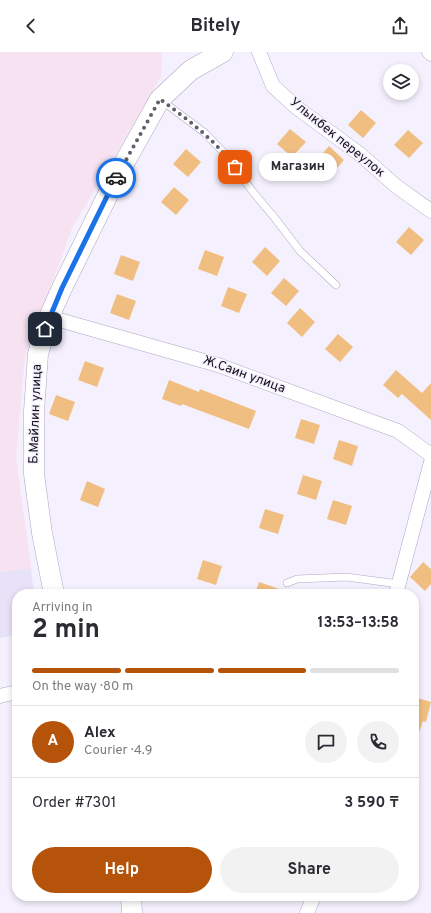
<!DOCTYPE html>
<meta charset="utf-8">
<style>
:root{--surface:#fff;--page:#f2f2f3;--text:#2b2b33;--muted:#7c7c81;--line:#e1e1e2;--accent:#b45309}
body{margin:0;font-family:Overpass,sans-serif;background:var(--page);color:var(--text);height:100vh;display:flex;flex-direction:column;font-size:15px;white-space:nowrap}
*{box-sizing:border-box;margin:0}
p{font-size:13px;color:var(--muted)}
.icon{flex:none;width:22px;height:22px;fill:none;stroke:currentColor;stroke-width:2;stroke-linecap:round;stroke-linejoin:round}
.map{position:relative;flex:1;overflow:hidden}
.panel{position:absolute;left:12px;top:537px;width:407px;height:312px;display:flex;flex-direction:column;background:var(--surface);border-radius:16px;box-shadow:0 2px 6px #0003}
.panel>*{flex:none}
.controls{position:absolute;left:383px;top:12px;display:grid;gap:8px}
.controls a{display:grid;place-items:center;width:36px;height:36px;border-radius:50%;background:var(--surface);box-shadow:0 2px 6px #0003;font-size:20px}
.pin{position:absolute;display:grid;place-items:center;width:34px;height:34px;color:#fff;margin:-17px;border-radius:8px;box-shadow:0 2px 6px #0006}
.courier{position:absolute;display:grid;place-items:center;width:40px;height:40px;margin:-20px;border:3px solid #1a73e8;border-radius:50%;background:#fff;color:#222;box-shadow:0 1px 5px #0007}
.bubble{position:absolute;height:28px;border-radius:14px;background:var(--surface);box-shadow:0 2px 6px #0003;font-size:13px;font-weight:700;line-height:28px;text-align:center}
.head em{font-style:normal;font-weight:700}
.head div{display:flex;flex-direction:column-reverse}
.head{display:flex;align-items:center;justify-content:space-between;height:68px;padding:0 20px}
h1{font-size:26px;font-weight:700;line-height:30px}
.bar{display:grid;grid-template-columns:repeat(4,1fr);gap:6px 4px;align-content:center;height:48px;padding:0 20px}
.bar i{height:5px;border-radius:3px;background:var(--line)}
.bar .selected{background:var(--accent)}
.bar p{grid-column:span 4}
.line{display:flex;align-items:center;gap:10px;padding:0 20px;border-top:1px solid var(--line)}
.line div{flex:1}
.round{display:grid;place-items:center;flex:none;width:42px;height:42px;border-radius:21px;background:var(--page)}
.primary-button{display:flex;gap:8px;margin-top:auto;padding:8px 20px}
.primary-button a{flex:1;height:46px;border-radius:24px;background:var(--accent);color:#fff;font-size:16px;font-weight:700;line-height:46px;text-align:center}
.primary-button a+a{background:var(--page);color:var(--text)}
header{display:flex;justify-content:space-between;align-items:center;height:52px;padding:0 20px;background:var(--surface);font-size:18px;font-weight:700}
.map>svg:first-child{display:block}
.built{fill:#e8e2f9}
.industrial{fill:#f6e2f1}
.building{fill:#f1be81}
.lines{fill:none;stroke-linecap:round;stroke-linejoin:round}
.lane-casing{stroke:#afa7c4;stroke-width:8}
.street-casing{stroke:#afa7c4;stroke-width:15}
.secondary-casing{stroke:#afa7c4;stroke-width:21}
.lane{stroke:#fff;stroke-width:7}
.street{stroke:#fff;stroke-width:14}
.secondary{stroke:#fff;stroke-width:20}
.done{stroke:#625f6a;stroke-width:4;stroke-dasharray:0 7.2}
.route{stroke:#1a73e8;stroke-width:5}
.labels{text-anchor:middle;dominant-baseline:central;stroke-width:3;stroke-linejoin:round;paint-order:stroke}
.street-label{font-size:13px;fill:#14111b;stroke:#f4f0fd}
</style>
<header><svg class="icon" aria-label="back" viewBox="0 0 24 24"><path d="M15 5l-7 7 7 7"/></svg>Bitely<svg class="icon" aria-label="share" viewBox="0 0 24 24"><path d="M12 15V3M7 8l5-5 5 5M5 13v7h14v-7"/></svg></header>
<div class="map">
<svg width="431" height="861" viewBox="0 0 431 861">
<rect width="100%" height="100%" fill="#f4f0fd"/>
<path class="built" d="M31 516 34 542H17V583L0 586V520Z"/>
<path class="industrial" d="M0 0H162L161 25 72 176 25 304 16 405 31 516 0 520Z"/>
<g class="building">
<path d="M361 58 376 71 363 86 348 73Z"/>
<path d="M290 77 306 90 292 105 277 92Z"/>
<path d="M408 78 423 91 409 106 394 93Z"/>
<path d="M329 94 344 108 331 123 316 109Z"/>
<path d="M186 97 201 110 188 125 173 112Z"/>
<path d="M174 135 189 148 176 163 161 150Z"/>
<path d="M409 175 424 188 411 203 396 190Z"/>
<path d="M265 195 280 209 267 224 252 210Z"/>
<path d="M205 198 224 205 217 224 198 217Z"/>
<path d="M121 203 140 210 133 229 114 222Z"/>
<path d="M284 226 299 239 286 254 271 241Z"/>
<path d="M228 235 247 242 239 261 221 254Z"/>
<path d="M117 242 136 249 129 268 110 261Z"/>
<path d="M300 256 315 270 302 285 287 271Z"/>
<path d="M338 282 353 295 340 310 325 297Z"/>
<path d="M85 309 104 316 97 335 78 328Z"/>
<path d="M396 318 422 341 431 331V368L402 342 398 346 383 333Z"/>
<path d="M169 328 199 340 200 337 256 359 249 377 182 352 181 354 162 347Z"/>
<path d="M56 343 75 350 68 369 49 362Z"/>
<path d="M301 367 320 373 314 392 295 386Z"/>
<path d="M339 388 358 394 352 414 333 407Z"/>
<path d="M303 423 322 429 316 448 297 442Z"/>
<path d="M87 429 105 437 98 455 80 448Z"/>
<path d="M333 448 352 454 346 473 327 467Z"/>
<path d="M265 457 284 463 278 482 259 476Z"/>
<path d="M203 508 222 514 216 533 197 527Z"/>
<path d="M423 510 431 517V532L425 539 410 525Z"/>
<path d="M259 530 288 540V542H255Z"/>
<path d="M414 645 431 650 426 670 423 669 416 689H414Z"/>
</g>
<g class="lines">
<defs>
<g id="lane">
<path d="M161 48 205 81 226 103 253 140 274 165 300 199 336 233"/>
<path d="M287 531 297 527 346 525 399 532"/>
</g>
<g id="street">
<path d="M259 0 273 34 296 55 361 103 396 134 431 159"/>
<path d="M429 0 431 2"/>
<path d="M49 265 218 313 398 379 431 403"/>
<path d="M396 542 431 410"/>
<path d="M0 644 17 640"/>
<path d="M307 861 314 844"/>
</g>
<g id="secondary">
<path d="M54 542 42 481 34 422V359L38 302 49 265 62 236 118 122 160 47 191 18 223 0"/>
<path d="M131 844 132 861"/>
</g>
</defs>
<use href="#lane" class="lane-casing"/>
<use href="#street" class="street-casing"/>
<use href="#secondary" class="secondary-casing"/>
<use href="#lane" class="lane"/>
<use href="#street" class="street"/>
<use href="#secondary" class="secondary"/>
</g>
<g class="lines">
<path class="done" d="M116 126 160 47C188 68 214 87 235 115"/>
<path class="route" d="M45 277 62 236 116 126"/>
</g>
<g class="labels">
<g class="street-label">
<text transform="translate(337 86) rotate(39)">Улыкбек переулок</text>
<text transform="translate(244 323) rotate(20)">Ж.Саин улица</text>
<text transform="translate(36 362) rotate(-88)">Б.Майлин улица</text>
</g>
</g>
</svg>
<div class="controls">
<a><svg class="icon" aria-label="layers" viewBox="0 0 24 24"><path d="M12 4l9 5-9 5-9-5zM3 14l9 5 9-5"/></svg></a>
</div>
<div class="pin" style="left:235px;top:115px;background:#ea580c"><svg class="icon" aria-label="bag" viewBox="0 0 24 24"><path d="M5 8h14l-1 12H6zM9 8a3 3 0 0 1 6 0"/></svg></div>
<div class="pin" style="left:45px;top:277px;background:#1f2937"><svg class="icon" aria-label="home" viewBox="0 0 24 24"><path d="M3 11l9-7 9 7M6 9v11h12V9"/></svg></div>
<div class="courier" style="left:116px;top:126px"><svg class="icon" aria-label="car" viewBox="0 0 24 24"><path d="M5 17H2v-5l4-1 3-4h7l3 4 3 1v5h-3M9 17h6M6 11h13"/><circle cx="7" cy="17" r="2"/><circle cx="17" cy="17" r="2"/></svg></div>
<div class="bubble" style="left:259px;top:101px;width:78px">Магазин</div>
<section class="panel">
<div class="head"><div><h1>2 min</h1><p>Arriving in</p></div><em>13:53–13:58</em></div>
<div class="bar"><i class="selected"></i><i class="selected"></i><i class="selected"></i><i></i><p>On the way · 80 m</p></div>
<div class="line" style="height:72px"><b class="round" style="background:var(--accent);color:#fff">A</b><div><b>Alex</b><p>Courier · 4.9</p></div><a class="round"><svg class="icon" aria-label="chat" viewBox="0 0 24 24"><path d="M4 5h16v11H9l-5 4z"/></svg></a><a class="round"><svg class="icon" aria-label="phone" viewBox="0 0 24 24"><path d="M5 4h4l2 5-3 2q2 4 5 5l2-3 5 2v4C11 20 4 13 5 4z"/></svg></a></div>
<div class="line" style="height:52px"><div>Order #7301</div><b>3 590 ₸</b></div>
<div class="primary-button"><a>Help</a><a>Share</a></div>
</section>
</div>
